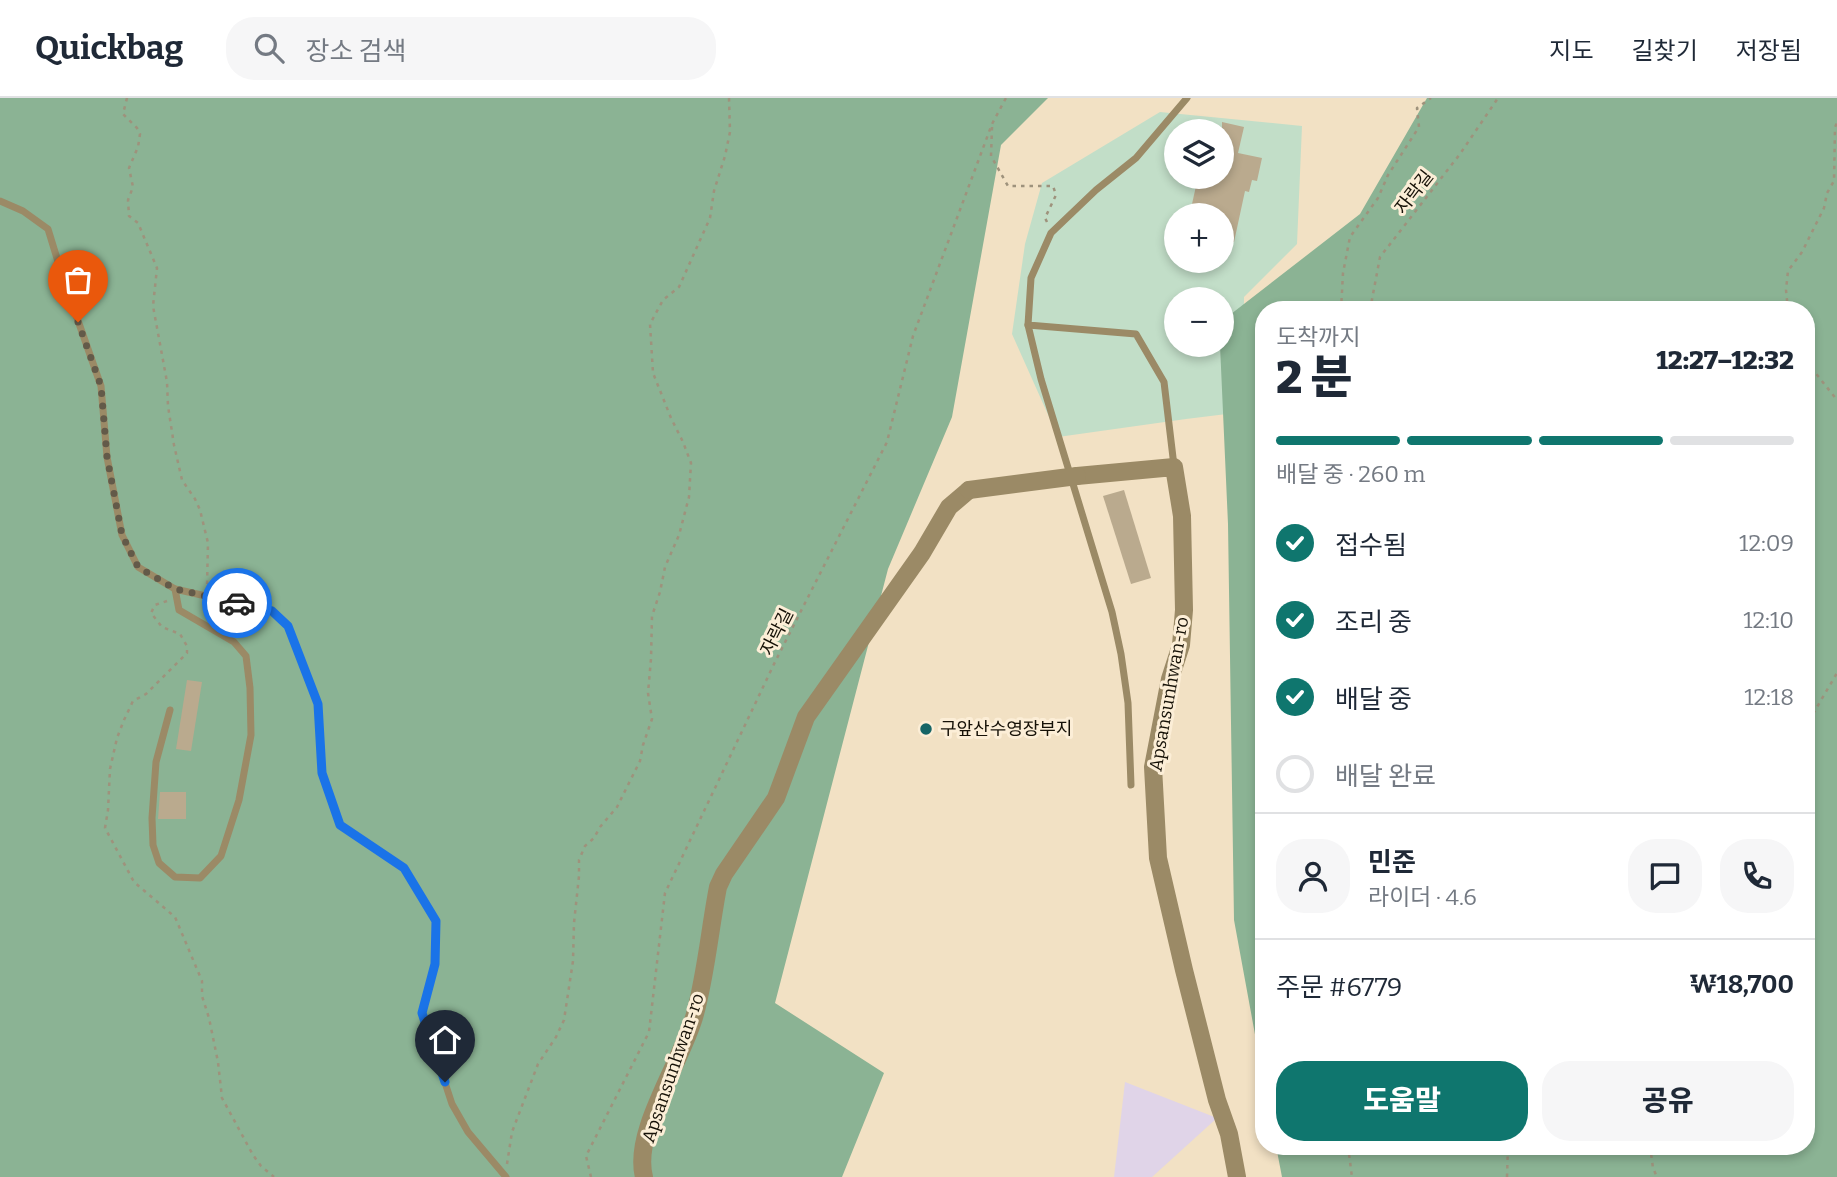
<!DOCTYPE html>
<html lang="ko">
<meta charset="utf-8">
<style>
:root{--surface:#fff;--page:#f6f6f7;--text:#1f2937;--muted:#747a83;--line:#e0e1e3;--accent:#0f766e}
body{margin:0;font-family:Bitter,"Noto Sans KR",serif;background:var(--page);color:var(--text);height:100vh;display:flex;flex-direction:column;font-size:26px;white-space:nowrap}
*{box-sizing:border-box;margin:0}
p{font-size:23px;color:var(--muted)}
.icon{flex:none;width:38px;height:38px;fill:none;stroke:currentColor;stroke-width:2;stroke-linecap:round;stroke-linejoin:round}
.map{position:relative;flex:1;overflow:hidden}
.panel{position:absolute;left:1255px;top:203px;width:560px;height:854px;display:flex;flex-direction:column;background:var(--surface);border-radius:28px;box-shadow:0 4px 10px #0003}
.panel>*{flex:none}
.tools{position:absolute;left:1164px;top:21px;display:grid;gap:14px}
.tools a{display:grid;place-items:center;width:70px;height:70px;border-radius:50%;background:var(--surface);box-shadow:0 4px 10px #0003;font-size:35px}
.pin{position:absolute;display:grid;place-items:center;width:60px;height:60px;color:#fff;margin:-72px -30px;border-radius:50% 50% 50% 0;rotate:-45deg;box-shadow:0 0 7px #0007}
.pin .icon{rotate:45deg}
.courier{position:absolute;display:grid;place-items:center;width:70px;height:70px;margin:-35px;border:5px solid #1a73e8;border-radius:50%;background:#fff;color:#222;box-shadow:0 2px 9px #0007}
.headline em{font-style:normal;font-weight:800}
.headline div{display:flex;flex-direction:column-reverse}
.headline{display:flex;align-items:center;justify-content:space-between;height:119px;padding:0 21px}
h1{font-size:46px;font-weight:800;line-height:52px}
.bar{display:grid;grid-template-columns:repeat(4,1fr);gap:10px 7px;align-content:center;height:84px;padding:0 21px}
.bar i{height:9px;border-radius:5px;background:var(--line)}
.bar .active{background:var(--accent)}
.bar p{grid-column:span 4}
.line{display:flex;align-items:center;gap:18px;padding:0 21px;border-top:2px solid var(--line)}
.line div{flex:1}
.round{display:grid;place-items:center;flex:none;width:74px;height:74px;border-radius:28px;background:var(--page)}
ol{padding:0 21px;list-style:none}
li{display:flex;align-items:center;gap:21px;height:77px}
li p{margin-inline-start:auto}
li .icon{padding:7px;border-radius:50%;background:var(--accent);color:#fff;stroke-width:4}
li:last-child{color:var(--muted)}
li i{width:38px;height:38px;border:4px solid var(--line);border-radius:50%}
.button{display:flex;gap:14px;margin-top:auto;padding:14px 21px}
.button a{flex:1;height:80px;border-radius:28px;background:var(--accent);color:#fff;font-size:28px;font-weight:800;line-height:80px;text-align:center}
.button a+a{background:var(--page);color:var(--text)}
header{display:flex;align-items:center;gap:42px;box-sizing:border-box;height:98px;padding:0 35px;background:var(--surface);border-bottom:2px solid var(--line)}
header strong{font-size:33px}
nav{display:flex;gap:38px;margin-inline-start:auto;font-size:24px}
.search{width:490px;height:63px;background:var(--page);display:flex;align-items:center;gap:18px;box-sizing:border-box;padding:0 24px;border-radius:28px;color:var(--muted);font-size:26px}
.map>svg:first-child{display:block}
.industrial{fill:#e0d4e8}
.green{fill:#c2dec8;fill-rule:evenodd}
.forest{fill:#8bb394}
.building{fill:#baaa8e}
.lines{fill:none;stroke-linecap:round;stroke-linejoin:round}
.path{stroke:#9e927c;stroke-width:2.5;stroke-dasharray:3.5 5;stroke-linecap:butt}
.service{stroke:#9b8a66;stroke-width:7}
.tertiary{stroke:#9b8a66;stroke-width:18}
.tertiary-bridge{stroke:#9b8a66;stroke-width:18}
.done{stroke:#635a49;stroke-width:7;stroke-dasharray:0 12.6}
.route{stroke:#1a73e8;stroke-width:9}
.poi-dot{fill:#166566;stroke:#fceed7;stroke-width:2.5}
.labels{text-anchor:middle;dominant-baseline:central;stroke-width:6;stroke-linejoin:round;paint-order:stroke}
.street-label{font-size:18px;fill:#161107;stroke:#fceed7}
.poi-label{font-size:18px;fill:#161107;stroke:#fceed7;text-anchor:start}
</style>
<header>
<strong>Quickbag</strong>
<div class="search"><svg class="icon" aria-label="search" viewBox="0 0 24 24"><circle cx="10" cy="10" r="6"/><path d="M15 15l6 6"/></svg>장소 검색</div>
<nav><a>지도</a><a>길찾기</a><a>저장됨</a></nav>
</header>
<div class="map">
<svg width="1837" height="1079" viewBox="0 0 1837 1079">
<rect width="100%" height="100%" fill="#f2e1c4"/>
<path class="industrial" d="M1125 984 1217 1020 1152 1079H1114Z"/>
<path class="green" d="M1160 14 1302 28 1297 146 1244 199 1243 314 1186 321 1058 339 1012 236 1025 146 1042 85ZM1176 33H1222V79H1176ZM1176 117H1222V163H1176ZM1176 201H1222V247H1176Z"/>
<g class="forest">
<path d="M0 0H1048L1001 47 952 319 888 471 775 905 884 975 842 1079H0Z"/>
<path d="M1427 0H1837V1079H1282L1276 1048H1806V212H1264L1263 980 1234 822 1228 426 1220 247H1222V223L1360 116Z"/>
</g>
<g class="building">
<path d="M1222 24 1244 29 1238 55 1262 60 1257 83 1252 82 1249 94 1245 93 1234 144 1222 142V117H1208L1210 110 1192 106 1198 79H1222Z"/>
<path d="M1124 392 1151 480 1131 486 1103 398Z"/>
<path d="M187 582 202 584 191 653 176 651Z"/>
<path d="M160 694H186V721H158Z"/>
</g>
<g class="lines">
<g class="path">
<path d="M127 0 123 16 137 30 140 36 138 49 129 70 133 89 128 102 129 118 138 125 157 170 153 208 167 284 168 308 174 347 182 382 195 401 200 412 208 445 207 487"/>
<path d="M992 29 991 58 1008 88H1053L1056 97 1045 120 1047 124"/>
<path d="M1341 212 1343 175 1350 139 1378 100 1388 77 1419 29 1417 10 1431 0"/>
<path d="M1370 212 1380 159 1460 56 1498 0"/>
<path d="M1788 212 1786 192 1788 173 1802 154 1824 110 1827 95 1834 83 1835 29 1837 25"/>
<path d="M1806 263 1837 302"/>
<path d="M167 503 155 507 151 515 162 529 180 536 187 548V555L146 596 133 603 124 622 117 640 110 671 108 712 105 730 134 784 175 819 202 883V898L209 920 218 964 222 1000 253 1057 261 1068 274 1079"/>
<path d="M1806 631 1810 621 1837 575"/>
<path d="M1348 1048 1352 1079"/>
<path d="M1650 1048 1653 1070 1657 1079"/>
<path d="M507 1066 512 1034 538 966 556 939 564 922 573 863 574 825 579 778V762L585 748 594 740 600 729 617 709 640 663 643 647 652 621 648 595 651 561 652 518 660 494 665 469 679 437 689 399 691 365 683 344 671 320 653 275 650 226 663 202 679 189 710 120 714 93 725 58 730 34 729 0"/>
<path d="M591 1079 586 1058 649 934 665 795 775 564 887 344 913 238 992 26 1006 0"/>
<path d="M1507 1079 1508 1048"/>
</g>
<g class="service">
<path d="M0 103 23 113 48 131 63 180 101 288 107 359 122 437 138 469 175 491 272 513 288 528 318 606 322 675 340 727 404 770 436 823 435 866 422 915 452 1006 468 1034 506 1079"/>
<path d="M1028 227 1041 281 1112 514 1121 556 1128 605 1131 687"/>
<path d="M1174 368 1164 284 1136 236 1028 227 1031 180 1051 135 1096 92 1136 60 1187 0"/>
<path d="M170 612 156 664 152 720 153 747 159 765 175 779 200 780 221 758 239 702 251 637 250 590 246 558 234 544 179 512 175 491"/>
</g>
<g class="tertiary">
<path d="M1077 378 1174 369 1182 418 1184 512 1181 547 1170 581 1153 669 1158 760 1184 872 1217 1002 1229 1036 1237 1079"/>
<path d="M644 1079C632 1033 683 962 695 916 706 876 710 830 718 789L724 776 776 700 806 619 922 455 949 409 969 392"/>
</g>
<path class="tertiary-bridge" d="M969 392 1077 378"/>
</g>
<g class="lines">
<path class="done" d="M78 224 101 288 107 359 122 437 138 469 175 491 237 505"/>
<path class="route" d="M237 505 272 513 288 528 318 606 322 675 340 727 404 770 436 823 435 866 422 915 445 984"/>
</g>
<circle class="poi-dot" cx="926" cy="631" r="7"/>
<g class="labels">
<g class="street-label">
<text transform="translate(1414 94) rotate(-52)">자락길</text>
<text transform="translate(777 534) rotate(-63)">자락길</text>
<text transform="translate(1169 596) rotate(-80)">Apsansunhwan-ro</text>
<text transform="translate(673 970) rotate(-71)">Apsansunhwan-ro</text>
</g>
<g class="poi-label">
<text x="940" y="631">구앞산수영장부지</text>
</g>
</g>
</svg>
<div class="tools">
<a><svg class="icon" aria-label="layers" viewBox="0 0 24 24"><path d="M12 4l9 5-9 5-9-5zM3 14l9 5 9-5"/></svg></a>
<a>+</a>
<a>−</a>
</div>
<div class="pin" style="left:78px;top:224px;background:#ea580c"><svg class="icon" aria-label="bag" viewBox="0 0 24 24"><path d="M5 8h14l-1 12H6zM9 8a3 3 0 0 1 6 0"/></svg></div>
<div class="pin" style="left:445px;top:984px;background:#1f2937"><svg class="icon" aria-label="home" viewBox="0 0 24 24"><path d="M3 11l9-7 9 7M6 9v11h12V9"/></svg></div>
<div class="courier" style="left:237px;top:505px"><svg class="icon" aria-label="car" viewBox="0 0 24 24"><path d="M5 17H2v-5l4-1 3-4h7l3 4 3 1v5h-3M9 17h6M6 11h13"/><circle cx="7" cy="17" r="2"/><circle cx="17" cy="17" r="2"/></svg></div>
<section class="panel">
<div class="headline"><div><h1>2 분</h1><p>도착까지</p></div><em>12:27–12:32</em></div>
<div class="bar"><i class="active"></i><i class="active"></i><i class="active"></i><i></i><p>배달 중 · 260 m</p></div>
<ol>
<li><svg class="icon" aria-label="check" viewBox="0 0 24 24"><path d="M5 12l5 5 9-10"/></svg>접수됨<p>12:09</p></li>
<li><svg class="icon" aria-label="check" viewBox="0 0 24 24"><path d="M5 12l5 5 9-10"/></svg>조리 중<p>12:10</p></li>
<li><svg class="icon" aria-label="check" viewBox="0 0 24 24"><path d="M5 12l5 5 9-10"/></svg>배달 중<p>12:18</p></li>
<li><i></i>배달 완료</li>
</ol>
<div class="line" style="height:126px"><a class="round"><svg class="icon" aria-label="person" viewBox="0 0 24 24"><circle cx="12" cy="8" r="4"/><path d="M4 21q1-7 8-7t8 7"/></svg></a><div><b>민준</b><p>라이더 · 4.6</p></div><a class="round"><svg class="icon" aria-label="chat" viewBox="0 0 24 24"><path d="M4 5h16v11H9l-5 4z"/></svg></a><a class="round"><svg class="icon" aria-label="phone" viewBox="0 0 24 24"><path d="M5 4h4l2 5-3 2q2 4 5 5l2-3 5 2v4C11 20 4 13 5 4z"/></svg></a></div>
<div class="line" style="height:91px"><div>주문 #6779</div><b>₩18,700</b></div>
<div class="button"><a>도움말</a><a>공유</a></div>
</section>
</div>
